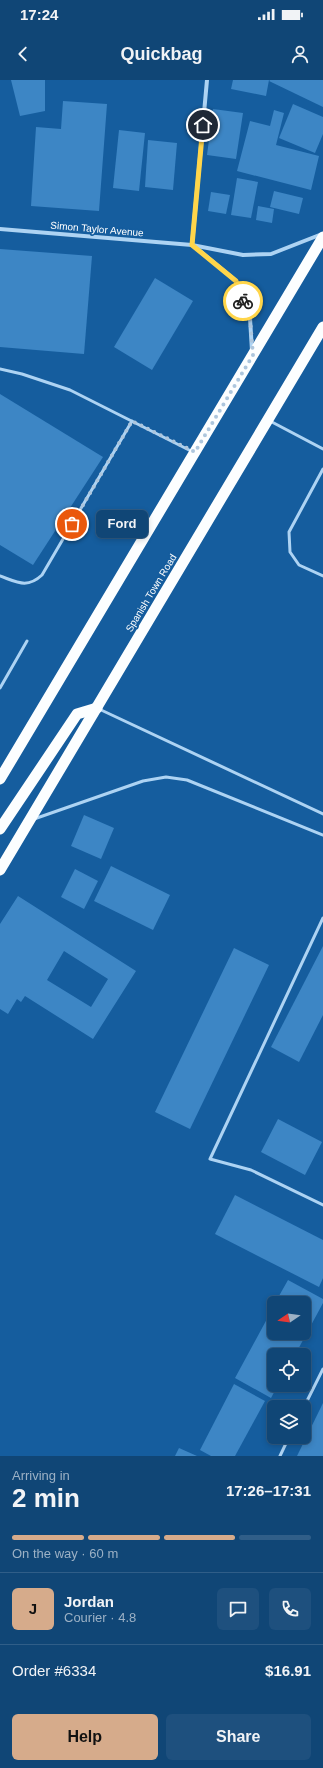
<!DOCTYPE html>
<meta charset="utf-8">
<style>
:root{--surface:#104676;--page:#1e507e;--text:#f1f3f6;--muted:#9cb1c5;--line:#305e88;--accent:#d6ab8b}
body{margin:0;font-family:Helvetica,sans-serif;background:var(--page);color:var(--text);height:100vh;display:flex;flex-direction:column;font-size:15px;white-space:nowrap}
*{box-sizing:border-box;margin:0}
p{font-size:13px;color:var(--muted)}
.icon{flex:none;width:22px;height:22px;fill:none;stroke:currentColor;stroke-width:2;stroke-linecap:round;stroke-linejoin:round}
.map{position:relative;height:1376px;overflow:hidden}
.sheet{display:flex;flex-direction:column;background:var(--surface);flex:1}
.sheet>*{flex:none}
.needle{width:26px;rotate:257deg}
.buttons{position:absolute;left:267px;top:1216px;display:grid;gap:8px}
.buttons a{display:grid;place-items:center;width:44px;height:44px;border-radius:6px;background:var(--surface);box-shadow:0 2px 6px #0003,0 0 0 1px var(--line);font-size:20px}
.pin{position:absolute;display:grid;place-items:center;width:34px;height:34px;color:#fff;margin:-17px;border:2px solid #fff;border-radius:50%;box-shadow:0 1px 4px #0007}
.courier{position:absolute;display:grid;place-items:center;width:40px;height:40px;margin:-20px;border:3px solid #ffd54a;border-radius:50%;background:#fff;color:#222;box-shadow:0 1px 5px #0007}
.bubble{position:absolute;height:28px;border-radius:6px;background:var(--surface);box-shadow:0 2px 6px #0003,0 0 0 1px var(--line);font-size:13px;font-weight:700;line-height:28px;text-align:center}
.overview em{font-style:normal;font-weight:700}
.overview div{display:flex;flex-direction:column-reverse}
.overview{display:flex;align-items:center;justify-content:space-between;height:68px;padding:0 12px}
h1{font-size:26px;font-weight:700;line-height:30px}
.bar{display:grid;grid-template-columns:repeat(4,1fr);gap:6px 4px;align-content:center;height:48px;padding:0 12px}
.bar i{height:5px;border-radius:3px;background:var(--line)}
.bar .active{background:var(--accent)}
.bar p{grid-column:span 4}
.line{display:flex;align-items:center;gap:10px;padding:0 12px;border-top:1px solid var(--line)}
.line div{flex:1}
.round{display:grid;place-items:center;flex:none;width:42px;height:42px;border-radius:6px;background:var(--page)}
.button{display:flex;gap:8px;margin-top:auto;padding:8px 12px}
.button a{flex:1;height:46px;border-radius:6px;background:var(--accent);color:#111;font-size:16px;font-weight:700;line-height:46px;text-align:center}
.button a+a{background:var(--page);color:var(--text)}
.status{display:flex;justify-content:space-between;align-items:center;height:28px;padding:0 20px;background:var(--surface);direction:ltr}
.status svg{height:11px;fill:currentColor}
header{display:flex;justify-content:space-between;align-items:center;height:52px;padding:0 12px;background:var(--surface);font-size:18px;font-weight:700}
.map>svg:first-child{display:block}
.building{fill:#3d86c5;fill-rule:evenodd}
.lines{fill:none;stroke-linecap:round;stroke-linejoin:round}
.service{stroke:#add3f3;stroke-width:3}
.minor{stroke:#add3f3;stroke-width:4}
.trunk{stroke:#fcfeff;stroke-width:11}
.done{stroke:#adc6dd;stroke-width:4;stroke-dasharray:0 7.2}
.route{stroke:#ffd54a;stroke-width:5}
.labels{text-anchor:middle;dominant-baseline:central;stroke-width:3.5;stroke-linejoin:round;paint-order:stroke}
.street-label{font-size:10px;fill:#fff;stroke:#155d9e}
</style>
<div class="status"><b>17:24</b><svg viewBox="0 0 49 12"><path d="M0 12V9h3v3zM5 12V6h3v6zM10 12V3h3v9zM15 12V0h3v12zM26 1h20v11H26zM47 4h2v5h-2z"/></svg></div>
<header><svg class="icon" aria-label="back" viewBox="0 0 24 24"><path d="M15 5l-7 7 7 7"/></svg>Quickbag<svg class="icon" aria-label="person" viewBox="0 0 24 24"><circle cx="12" cy="8" r="4"/><path d="M4 21q1-7 8-7t8 7"/></svg></header>
<div class="map">
<svg width="323" height="1376" viewBox="0 0 323 1376">
<rect width="100%" height="100%" fill="#155d9e"/>
<g class="building">
<path d="M11 0H45V31L20 36Z"/>
<path d="M233 0H269L266 16 231 9Z"/>
<path d="M270 0H323V27L269 1Z"/>
<path d="M63 21 107 24 99 131 31 126 36 47 61 49Z"/>
<path d="M293 24 323 37V54L315 73 279 58Z"/>
<path d="M213 29 243 33 236 79 207 75Z"/>
<path d="M274 30 284 33 276 65 319 76 311 110 237 91 250 41 270 46Z"/>
<path d="M119 50 145 53 139 111 113 108Z"/>
<path d="M148 60 177 63 173 110 145 107Z"/>
<path d="M237 98 258 102 251 138 231 135Z"/>
<path d="M274 111 303 118 299 134 270 127Z"/>
<path d="M211 112 230 115 226 134 208 131Z"/>
<path d="M258 126 274 129 272 143 256 140Z"/>
<path d="M0 169 92 176 84 274 0 267Z"/>
<path d="M155 198 193 221 152 290 114 267Z"/>
<path d="M0 314 103 377 33 485 0 465Z"/>
<path d="M84 735 114 748 101 779 71 766Z"/>
<path d="M111 786 170 815 153 850 94 821Z"/>
<path d="M75 789 98 801 84 829 61 817Z"/>
<path d="M18 816 136 891 93 959 25 916 21 922 17 919 8 934 0 929V844ZM64 871 108 899 91 927 47 900Z"/>
<path d="M323 866V935L299 982 271 967Z"/>
<path d="M234 868 269 885 190 1049 155 1032Z"/>
<path d="M278 1039 322 1062 305 1095 261 1072Z"/>
<path d="M235 1115 323 1160V1198L319 1207 215 1154Z"/>
<path d="M288 1200 323 1219V1223L295 1275H274V1305H278L271 1318 235 1298 274 1226V1253H304V1223H275Z"/>
<path d="M234 1304 265 1321 235 1376H211L200 1370Z"/>
<path d="M323 1323V1376H297Z"/>
<path d="M179 1368 197 1376H175Z"/>
</g>
<g class="lines">
<g class="service">
<path d="M0 289 22 294 70 310 193 372"/>
<path d="M270 341 323 369"/>
<path d="M323 389 289 452 290 472 299 485 323 496"/>
<path d="M0 496C17 502 27 509 42 495L132 341"/>
<path d="M0 608 27 561"/>
<path d="M99 629 323 734"/>
<path d="M34 739 143 701 166 697 187 700 323 755"/>
<path d="M323 838 210 1079 251 1090 323 1125"/>
<path d="M304 1327 323 1289"/>
<path d="M280 1376 289 1357"/>
</g>
<g class="minor">
<path d="M0 149 192 165 243 175 271 174 322 154"/>
<path d="M192 165 207 0"/>
<path d="M194 166 236 201 250 238 252 271"/>
</g>
<g class="trunk">
<path d="M0 699 323 157"/>
<path d="M0 749 77 634 97 628"/>
<path d="M0 790 323 247"/>
</g>
</g>
<g class="lines">
<path class="done" d="M72 444 132 341 195 372 253 275 250 238 243 221"/>
<path class="route" d="M203 45 192 165 236 201 243 221"/>
</g>
<g class="labels">
<g class="street-label">
<text transform="translate(97 149) rotate(5)">Simon Taylor Avenue</text>
<text transform="translate(151 513) rotate(-59)">Spanish Town Road</text>
</g>
</g>
</svg>
<div class="buttons">
<a><svg class="needle" viewBox="-14 -14 28 28"><path d="M0-13l5 13h-10z" fill="#e53935"/><path d="M0 13l5-13h-10z" fill="#9cb1c5"/></svg></a>
<a><svg class="icon" aria-label="locate" viewBox="0 0 24 24"><circle cx="12" cy="12" r="6"/><path d="M12 2v4M12 18v4M2 12h4M18 12h4"/></svg></a>
<a><svg class="icon" aria-label="layers" viewBox="0 0 24 24"><path d="M12 4l9 5-9 5-9-5zM3 14l9 5 9-5"/></svg></a>
</div>
<div class="pin" style="left:72px;top:444px;background:#ea580c"><svg class="icon" aria-label="bag" viewBox="0 0 24 24"><path d="M5 8h14l-1 12H6zM9 8a3 3 0 0 1 6 0"/></svg></div>
<div class="pin" style="left:203px;top:45px;background:#1f2937"><svg class="icon" aria-label="home" viewBox="0 0 24 24"><path d="M3 11l9-7 9 7M6 9v11h12V9"/></svg></div>
<div class="courier" style="left:243px;top:221px"><svg class="icon" aria-label="bike" viewBox="0 0 24 24"><circle cx="6" cy="16" r="4"/><circle cx="18" cy="16" r="4"/><path d="M6 16l4-8h5l3 8M10 8l3 8H6M13 5h3"/></svg></div>
<div class="bubble" style="left:96px;top:430px;width:52px">Ford</div>
</div>
<section class="sheet">
<div class="overview"><div><h1>2 min</h1><p>Arriving in</p></div><em>17:26–17:31</em></div>
<div class="bar"><i class="active"></i><i class="active"></i><i class="active"></i><i></i><p>On the way · 60 m</p></div>
<div class="line" style="height:72px"><b class="round" style="background:var(--accent);color:#111">J</b><div><b>Jordan</b><p>Courier · 4.8</p></div><a class="round"><svg class="icon" aria-label="chat" viewBox="0 0 24 24"><path d="M4 5h16v11H9l-5 4z"/></svg></a><a class="round"><svg class="icon" aria-label="phone" viewBox="0 0 24 24"><path d="M5 4h4l2 5-3 2q2 4 5 5l2-3 5 2v4C11 20 4 13 5 4z"/></svg></a></div>
<div class="line" style="height:52px"><div>Order #6334</div><b>$16.91</b></div>
<div class="button"><a>Help</a><a>Share</a></div>
</section>
